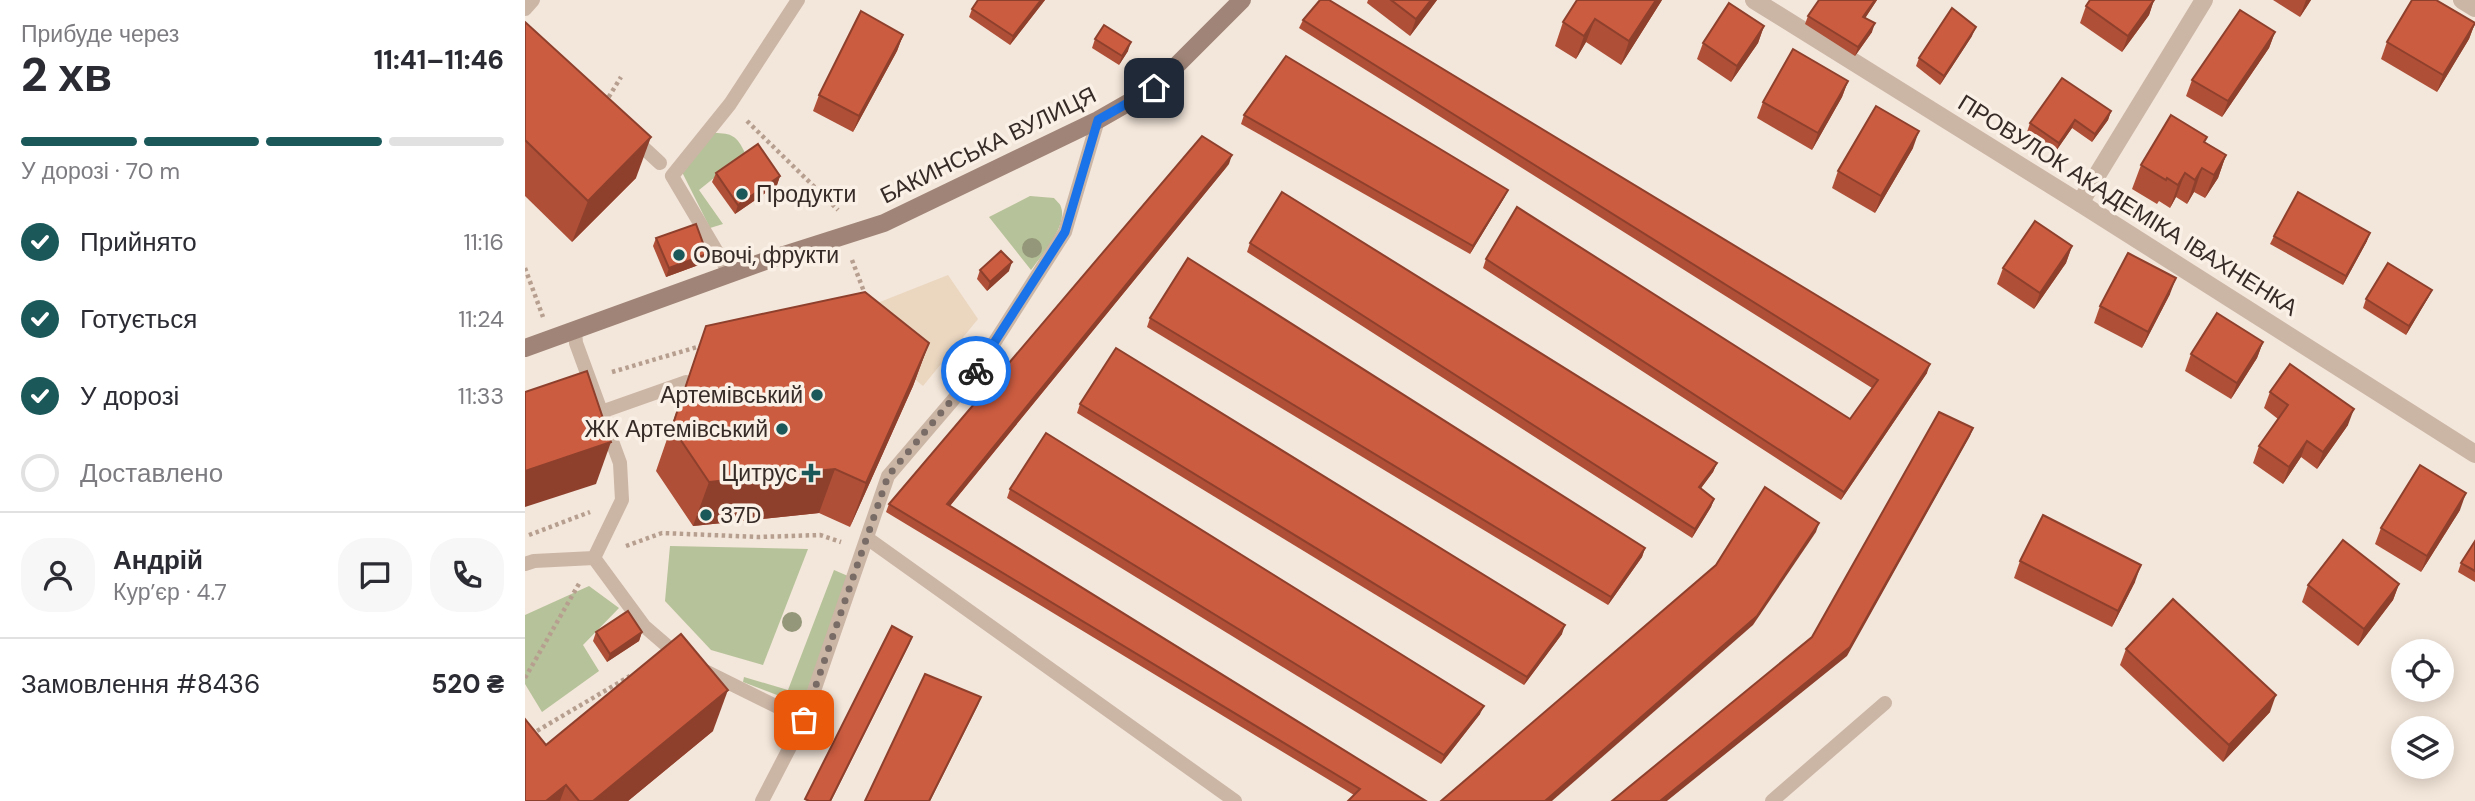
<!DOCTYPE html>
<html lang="uk">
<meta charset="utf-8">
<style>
:root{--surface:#fff;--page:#f7f7f7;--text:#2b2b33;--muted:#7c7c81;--line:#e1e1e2;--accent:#1b585a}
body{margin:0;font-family:"DM Sans",sans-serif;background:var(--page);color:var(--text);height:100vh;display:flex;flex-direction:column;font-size:26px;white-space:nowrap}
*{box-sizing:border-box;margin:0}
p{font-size:23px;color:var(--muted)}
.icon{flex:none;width:38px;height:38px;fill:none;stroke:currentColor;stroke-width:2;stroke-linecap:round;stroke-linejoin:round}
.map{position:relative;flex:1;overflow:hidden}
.drawer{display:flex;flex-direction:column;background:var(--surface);width:525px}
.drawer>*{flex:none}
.controls{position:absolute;left:1866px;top:639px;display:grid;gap:14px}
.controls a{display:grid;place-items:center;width:63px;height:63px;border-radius:50%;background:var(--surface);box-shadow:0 4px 18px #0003;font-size:35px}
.pin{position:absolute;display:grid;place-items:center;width:60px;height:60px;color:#fff;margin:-30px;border-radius:14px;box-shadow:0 4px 10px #0006}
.courier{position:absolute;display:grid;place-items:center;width:70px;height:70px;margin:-35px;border:5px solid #1a73e8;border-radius:50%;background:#fff;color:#222;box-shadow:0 2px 9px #0007}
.headline em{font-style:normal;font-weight:800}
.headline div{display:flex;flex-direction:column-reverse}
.headline{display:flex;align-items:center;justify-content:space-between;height:119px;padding:0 21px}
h1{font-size:46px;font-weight:800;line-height:52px}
.bar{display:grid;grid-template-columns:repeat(4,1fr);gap:10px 7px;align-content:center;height:84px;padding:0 21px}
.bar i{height:9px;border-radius:5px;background:var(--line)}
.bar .on{background:var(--accent)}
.bar p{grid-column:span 4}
.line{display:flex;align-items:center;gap:18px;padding:0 21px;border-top:2px solid var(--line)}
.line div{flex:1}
.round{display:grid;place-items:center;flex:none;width:74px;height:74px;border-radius:28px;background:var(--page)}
ol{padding:0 21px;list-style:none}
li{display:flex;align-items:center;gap:21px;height:77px}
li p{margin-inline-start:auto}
li .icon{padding:7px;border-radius:50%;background:var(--accent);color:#fff;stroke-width:4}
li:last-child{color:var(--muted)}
li i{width:38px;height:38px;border:4px solid var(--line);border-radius:50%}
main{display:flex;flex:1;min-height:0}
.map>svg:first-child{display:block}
.green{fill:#b6c299}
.plaza{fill:#ebd7c0}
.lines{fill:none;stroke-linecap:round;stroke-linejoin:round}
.path{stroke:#b79f90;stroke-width:4.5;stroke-dasharray:3.5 3.5;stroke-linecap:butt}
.lane{stroke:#cbb5a5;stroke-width:14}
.street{stroke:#cbb5a5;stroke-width:18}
.secondary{stroke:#9f8477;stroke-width:18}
.tree{fill:#949779}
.wall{fill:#af4f37}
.shaded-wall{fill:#8e402d}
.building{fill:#cb5c40;stroke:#8e402d;stroke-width:2}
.done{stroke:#796c66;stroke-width:7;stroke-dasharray:0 12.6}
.route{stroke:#1a73e8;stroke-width:9}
.poi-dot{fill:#1b585a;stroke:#faf0e6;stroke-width:2.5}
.labels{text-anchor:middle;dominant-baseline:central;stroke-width:7;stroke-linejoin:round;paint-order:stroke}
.street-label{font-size:23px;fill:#372b27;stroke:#faf0e6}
.poi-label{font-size:23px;fill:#372b27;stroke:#faf0e6;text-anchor:start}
</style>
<main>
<section class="drawer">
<div class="headline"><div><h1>2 хв</h1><p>Прибуде через</p></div><em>11:41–11:46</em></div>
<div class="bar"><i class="on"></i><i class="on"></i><i class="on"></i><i></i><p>У дорозі · 70 m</p></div>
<ol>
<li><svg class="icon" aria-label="check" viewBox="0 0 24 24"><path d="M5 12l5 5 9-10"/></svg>Прийнято<p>11:16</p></li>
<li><svg class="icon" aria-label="check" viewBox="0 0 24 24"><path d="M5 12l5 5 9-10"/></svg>Готується<p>11:24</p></li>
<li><svg class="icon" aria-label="check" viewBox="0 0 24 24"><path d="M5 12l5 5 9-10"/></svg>У дорозі<p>11:33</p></li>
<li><i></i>Доставлено</li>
</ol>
<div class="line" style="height:126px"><a class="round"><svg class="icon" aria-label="person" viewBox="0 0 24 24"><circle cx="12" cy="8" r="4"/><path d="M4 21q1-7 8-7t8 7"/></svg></a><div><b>Андрій</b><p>Кур’єр · 4.7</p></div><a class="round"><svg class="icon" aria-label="chat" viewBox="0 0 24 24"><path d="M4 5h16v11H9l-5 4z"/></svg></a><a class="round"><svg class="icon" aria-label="phone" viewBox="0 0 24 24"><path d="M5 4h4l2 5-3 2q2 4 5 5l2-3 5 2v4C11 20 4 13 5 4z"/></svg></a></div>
<div class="line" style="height:91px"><div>Замовлення #8436</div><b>520 ₴</b></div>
</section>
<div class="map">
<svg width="1950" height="801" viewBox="0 0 1950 801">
<rect width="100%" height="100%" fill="#f3e6da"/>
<g class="green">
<path d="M189 133C207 133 212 136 220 153L174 190 198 224 185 228 157 172Z"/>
<path d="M505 196 529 198C531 201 535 203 536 207 543 226 516 256 506 270L464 217Z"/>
<path d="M145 546 283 549 238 665 186 650 140 601Z"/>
<path d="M309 570 323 576 278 705 218 682 219 677 263 690Z"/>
<path d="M64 586 94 608 58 645 74 671 17 712 0 684V615Z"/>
</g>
<path class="plaza" d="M423 275 453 319 398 386 317 317Z"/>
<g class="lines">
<g class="path">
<path d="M80 103 96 77"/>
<path d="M222 121 313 210"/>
<path d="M327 260 341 297"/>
<path d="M0 268 18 317"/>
<path d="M87 372 179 345"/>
<path d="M4 535 65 512"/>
<path d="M101 546 137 533 234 537 295 535 316 542"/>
<path d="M0 678 55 582"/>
<path d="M0 738 105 676"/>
</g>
<g class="lane">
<path d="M0 9 8 0"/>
<path d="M108 138 135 163"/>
<path d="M205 274 147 176 205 104 273 0"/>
<path d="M76 412 161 382"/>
<path d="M342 538 710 801"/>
<path d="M69 558 119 626 155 657"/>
<path d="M0 564 9 561 69 558 97 500 95 463 51 343 50 331"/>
<path d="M178 670 279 720"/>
<path d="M237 801 279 720 363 476 446 379 540 232 573 120"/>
<path d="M1247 801 1360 703"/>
</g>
<g class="street">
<path d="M1229 0 1555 203 1950 454"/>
<path d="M1937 0 1950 8"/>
<path d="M1555 203 1679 0"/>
</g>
<path class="secondary" d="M0 348 243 260 359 223 573 120 629 88 717 0"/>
</g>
<g class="tree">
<circle cx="507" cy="248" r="10"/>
<circle cx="267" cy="622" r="10"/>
</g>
<g class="wall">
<path d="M453 0H520L485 45 444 17 447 9Z"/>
<path d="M843 0H912L885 36 842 3Z"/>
<path d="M1137 0 1096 65 1061 42 1051 59 1030 46 1038 22Z"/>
<path d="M1294 0H1352L1340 18 1347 32 1330 56 1280 24 1283 16Z"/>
<path d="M1565 0H1629L1624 15 1597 52 1555 23 1561 6Z"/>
<path d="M1748 0H1786L1775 17Z"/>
<path d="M778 20 1402 373 1316 500 958 268 961 259 1325 419 1347 388 774 28Z"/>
<path d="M0 22 111 178 47 242 0 196Z"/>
<path d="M1950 23 1944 39 1912 92 1856 59 1862 42Z"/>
<path d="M1239 26 1233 43 1206 82 1172 59 1178 43Z"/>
<path d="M1750 32 1744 48 1697 117 1661 96 1667 80Z"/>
<path d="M378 35 372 51 328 132 288 111 294 95Z"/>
<path d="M1447 36 1415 85 1391 66 1394 58Z"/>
<path d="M570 39 603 51 594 65 567 48Z"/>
<path d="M1323 81 1317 97 1287 150 1232 118 1238 102Z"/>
<path d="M1586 111 1583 120 1567 142 1547 128 1531 151 1502 132 1505 123Z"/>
<path d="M719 115 983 190 979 198 945 254 716 124Z"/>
<path d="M1680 142 1701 155 1693 178 1680 198 1669 192 1662 204 1651 197 1645 208 1634 201 1632 204 1607 189 1616 165Z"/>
<path d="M1388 148 1350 213 1307 188 1313 171Z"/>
<path d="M704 164 425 506 901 801 829 795 361 512 364 504Z"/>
<path d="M191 173 255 176 252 185 210 214 187 182Z"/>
<path d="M1749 236 1842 241 1818 285 1745 244Z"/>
<path d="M131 238 182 254 179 263 141 277 128 246Z"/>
<path d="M725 243 1192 463 1188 472 1176 488 1189 499 1186 507 1167 538 722 252Z"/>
<path d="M1547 246 1541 263 1509 309 1472 284 1478 268Z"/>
<path d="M455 270 484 271 462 291 452 279Z"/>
<path d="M1907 290 1903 298 1881 335 1838 308 1841 299Z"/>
<path d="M1645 294 1617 348 1569 323 1575 306Z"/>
<path d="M625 318 1120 548 1117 557 1083 605 622 327Z"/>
<path d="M181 326 404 343 388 386 325 527 294 513 168 526 131 471Z"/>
<path d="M1738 342 1732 358 1706 399 1660 371 1666 354Z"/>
<path d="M1745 392 1823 425 1792 469 1776 457 1758 484 1728 463 1734 446 1753 419 1739 408Z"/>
<path d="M555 404 1037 634 999 685 552 413Z"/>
<path d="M485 489 955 714 916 764 482 498Z"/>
<path d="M1935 510 1896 572 1850 544 1856 528Z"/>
<path d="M1950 541V582L1933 572 1936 563Z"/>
<path d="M1495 561 1610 582 1587 627 1489 578Z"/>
<path d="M1874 584 1868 600 1833 646 1777 602 1783 585Z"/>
<path d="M71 632H117L114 641 82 662 68 641Z"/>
<path d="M1601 649 1745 712 1698 762 1595 665Z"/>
<path d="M188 731 103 801H0L21 745Z"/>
</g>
<g class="shaded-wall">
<path d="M516 0H520L485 45 488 36Z"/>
<path d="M906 0H912L885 36 891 19Z"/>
<path d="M1131 0H1137L1096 65 1104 41Z"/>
<path d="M1350 0H1352L1335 26 1338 17Z"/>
<path d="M1629 0 1624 15 1597 52 1603 36Z"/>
<path d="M1781 0H1786L1775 17Z"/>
<path d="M1070 19 1061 42 1051 59 1059 36Z"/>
<path d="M1350 23 1347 32 1330 56 1333 47Z"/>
<path d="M1950 23 1944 39 1912 92 1918 75Z"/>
<path d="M1239 26 1233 43 1206 82 1212 66Z"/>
<path d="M1451 27 1447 36 1415 85 1419 76Z"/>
<path d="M1750 32 1744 48 1697 117 1703 101Z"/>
<path d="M378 35 372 51 328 132 334 116Z"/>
<path d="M606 42 603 51 594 65 597 56Z"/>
<path d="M1323 81 1317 97 1287 150 1293 133Z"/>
<path d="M1586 111 1583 120 1567 142 1570 134Z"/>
<path d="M1550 120 1547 128 1531 151 1534 143Z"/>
<path d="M1394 131 1388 148 1350 213 1356 196Z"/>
<path d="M126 137 111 178 47 242 63 201Z"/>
<path d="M707 155 704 164 419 513 422 504Z"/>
<path d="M1701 155 1693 178 1680 198 1689 175Z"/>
<path d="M1677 168 1669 192 1662 204 1670 180Z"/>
<path d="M1660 173 1651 197 1645 208 1653 185Z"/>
<path d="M255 176 252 185 210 214 213 205Z"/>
<path d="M983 190 979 198 945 254 948 246Z"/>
<path d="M1845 233 1842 241 1818 285 1821 276Z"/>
<path d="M1547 246 1541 263 1509 309 1515 293Z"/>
<path d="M182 254 179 263 141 277 144 268Z"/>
<path d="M487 262 484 271 462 291 465 282Z"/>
<path d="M1651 278 1645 294 1617 348 1623 332Z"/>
<path d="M1907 290 1903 298 1881 335 1884 326Z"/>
<path d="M1738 342 1732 358 1706 399 1712 383Z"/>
<path d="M404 343 388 386 325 527 341 483Z"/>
<path d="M1405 364 1402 373 1316 500 1319 492Z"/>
<path d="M1829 409 1823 425 1792 469 1798 452Z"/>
<path d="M1448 428 1445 436 1322 656 1142 801H1135L1325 647Z"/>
<path d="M1782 441 1776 457 1758 484 1764 467Z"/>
<path d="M86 442 71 484 0 507V471Z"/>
<path d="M1192 463 1188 472 1171 495 1174 487Z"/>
<path d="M310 469 294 513 168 526 184 482Z"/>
<path d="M1941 493 1935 510 1896 572 1902 556Z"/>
<path d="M1189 499 1186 507 1167 538 1170 529Z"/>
<path d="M1294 523 1291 532 1228 625 1027 801H1020Z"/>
<path d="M1120 548 1117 557 1083 605 1086 597Z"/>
<path d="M1616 565 1610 582 1587 627 1593 611Z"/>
<path d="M1874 584 1868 600 1833 646 1839 629Z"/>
<path d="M1040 625 1037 634 999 685 1002 677Z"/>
<path d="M117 632 114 641 82 662 85 654Z"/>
<path d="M387 637 384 645 306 801H305Z"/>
<path d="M203 690 188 731 103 801H68Z"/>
<path d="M1751 695 1745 712 1698 762 1704 745Z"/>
<path d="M456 697 453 705 405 801H404Z"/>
<path d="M959 706 955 714 916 764 919 755Z"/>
<path d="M41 785 35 801H21Z"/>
</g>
<g class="building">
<path d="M453 0H516L488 36 447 9Z"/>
<path d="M795 0H804L1405 364 1319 492 961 259 992 207 1325 419 1353 380 778 20Z"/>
<path d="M866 0H906L891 19Z"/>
<path d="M1052 0H1131L1104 41 1070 19 1059 36 1038 22Z"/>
<path d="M1294 0H1350L1338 17 1350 23 1333 47 1283 16Z"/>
<path d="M1565 0H1629L1603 36 1561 6Z"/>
<path d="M1887 0H1911L1950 23 1918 75 1862 42Z"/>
<path d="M1204 3 1239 26 1212 66 1178 43Z"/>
<path d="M1427 8 1451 27 1419 76 1394 58Z"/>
<path d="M1715 10 1750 32 1703 101 1667 80Z"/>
<path d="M336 11 378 35 334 116 294 95Z"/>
<path d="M0 22 126 137 63 201 0 140Z"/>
<path d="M579 25 606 42 597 56 570 39Z"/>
<path d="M1268 49 1323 81 1293 133 1238 102Z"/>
<path d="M761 56 983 190 948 246 719 115Z"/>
<path d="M1537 78 1586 111 1570 134 1550 120 1534 143 1505 123Z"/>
<path d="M1351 106 1394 131 1356 196 1313 171Z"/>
<path d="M1646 115 1682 137 1679 142 1701 155 1689 175 1677 168 1670 180 1660 173 1653 185 1642 178 1641 180 1616 165Z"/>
<path d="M677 136 707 155 422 504 901 801H823L835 789 364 504Z"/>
<path d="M233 144 255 176 213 205 191 173Z"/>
<path d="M757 192 1192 463 1174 487 1189 499 1170 529 725 243Z"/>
<path d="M1773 192 1845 233 1821 276 1749 236Z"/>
<path d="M1510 221 1547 246 1515 293 1478 268Z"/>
<path d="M171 224 182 254 144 268 131 238Z"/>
<path d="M476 251 487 262 465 282 455 270Z"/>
<path d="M1603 253 1651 278 1623 332 1575 306Z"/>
<path d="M663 258 1120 548 1086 597 625 318Z"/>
<path d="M1863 263 1907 290 1884 326 1841 299Z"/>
<path d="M340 292 404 343 341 483 310 469 184 482 147 427 181 326Z"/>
<path d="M1692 313 1738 342 1712 383 1666 354Z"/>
<path d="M591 348 1040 625 1002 677 555 404Z"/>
<path d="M1765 364 1829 409 1798 452 1782 441 1764 467 1734 446 1763 405 1745 392Z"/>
<path d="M62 371 86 442 0 471V392Z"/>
<path d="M1414 412 1448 428 1325 647 1135 801H1087L1287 637Z"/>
<path d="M521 433 959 706 919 755 485 489Z"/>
<path d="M1895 465 1941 493 1902 556 1856 528Z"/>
<path d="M1240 487 1294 523 1232 616 1020 801H916L1191 565Z"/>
<path d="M1518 515 1616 565 1593 611 1495 561Z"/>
<path d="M1818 540 1874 584 1839 629 1783 585Z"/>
<path d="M1950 541V571L1936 563Z"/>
<path d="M1648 599 1751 695 1704 745 1601 649Z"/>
<path d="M103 611 117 632 85 654 71 632Z"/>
<path d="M367 626 387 637 305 801H284L280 799Z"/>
<path d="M156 634 203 690 68 801H54L41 785 21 801H0V719L21 745Z"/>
<path d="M400 674 456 697 404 801H340Z"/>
</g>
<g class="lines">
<path class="done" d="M279 720 363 476 451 371"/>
<path class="route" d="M451 371 540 232 573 120 629 88"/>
</g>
<g class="poi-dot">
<circle cx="217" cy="194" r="7"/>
<circle cx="154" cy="255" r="7"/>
<circle cx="292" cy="395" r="7"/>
<circle cx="257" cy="429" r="7"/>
<path d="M282.5 462.5h7v7h7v7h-7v7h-7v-7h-7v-7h7z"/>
<circle cx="181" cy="515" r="7"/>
</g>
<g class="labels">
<g class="street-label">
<text transform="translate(463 145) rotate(-26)">БАКИНСЬКА ВУЛИЦЯ</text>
<text transform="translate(1603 205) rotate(32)">ПРОВУЛОК АКАДЕМІКА ІВАХНЕНКА</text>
</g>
<g class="poi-label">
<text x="231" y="194">Продукти</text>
<text x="168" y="255">Овочі, фрукти</text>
<text x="278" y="395" text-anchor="end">Артемівський</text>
<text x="243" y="429" text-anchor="end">ЖК Артемівський</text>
<text x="272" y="473" text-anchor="end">Цитрус</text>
<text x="195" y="515">37D</text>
</g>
</g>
</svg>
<div class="controls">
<a><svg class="icon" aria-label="locate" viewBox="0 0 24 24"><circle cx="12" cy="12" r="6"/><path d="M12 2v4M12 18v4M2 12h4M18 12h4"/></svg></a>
<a><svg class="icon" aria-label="layers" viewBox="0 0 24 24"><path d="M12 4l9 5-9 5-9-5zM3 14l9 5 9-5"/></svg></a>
</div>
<div class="pin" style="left:279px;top:720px;background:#ea580c"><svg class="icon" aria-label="bag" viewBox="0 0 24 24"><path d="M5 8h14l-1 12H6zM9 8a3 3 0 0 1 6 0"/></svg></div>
<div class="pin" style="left:629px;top:88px;background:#1f2937"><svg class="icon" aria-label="home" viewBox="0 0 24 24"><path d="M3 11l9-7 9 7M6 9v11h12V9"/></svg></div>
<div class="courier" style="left:451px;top:371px"><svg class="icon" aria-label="bike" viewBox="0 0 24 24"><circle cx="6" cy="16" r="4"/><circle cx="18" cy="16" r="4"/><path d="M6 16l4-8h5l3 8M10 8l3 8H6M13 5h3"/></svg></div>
</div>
</main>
